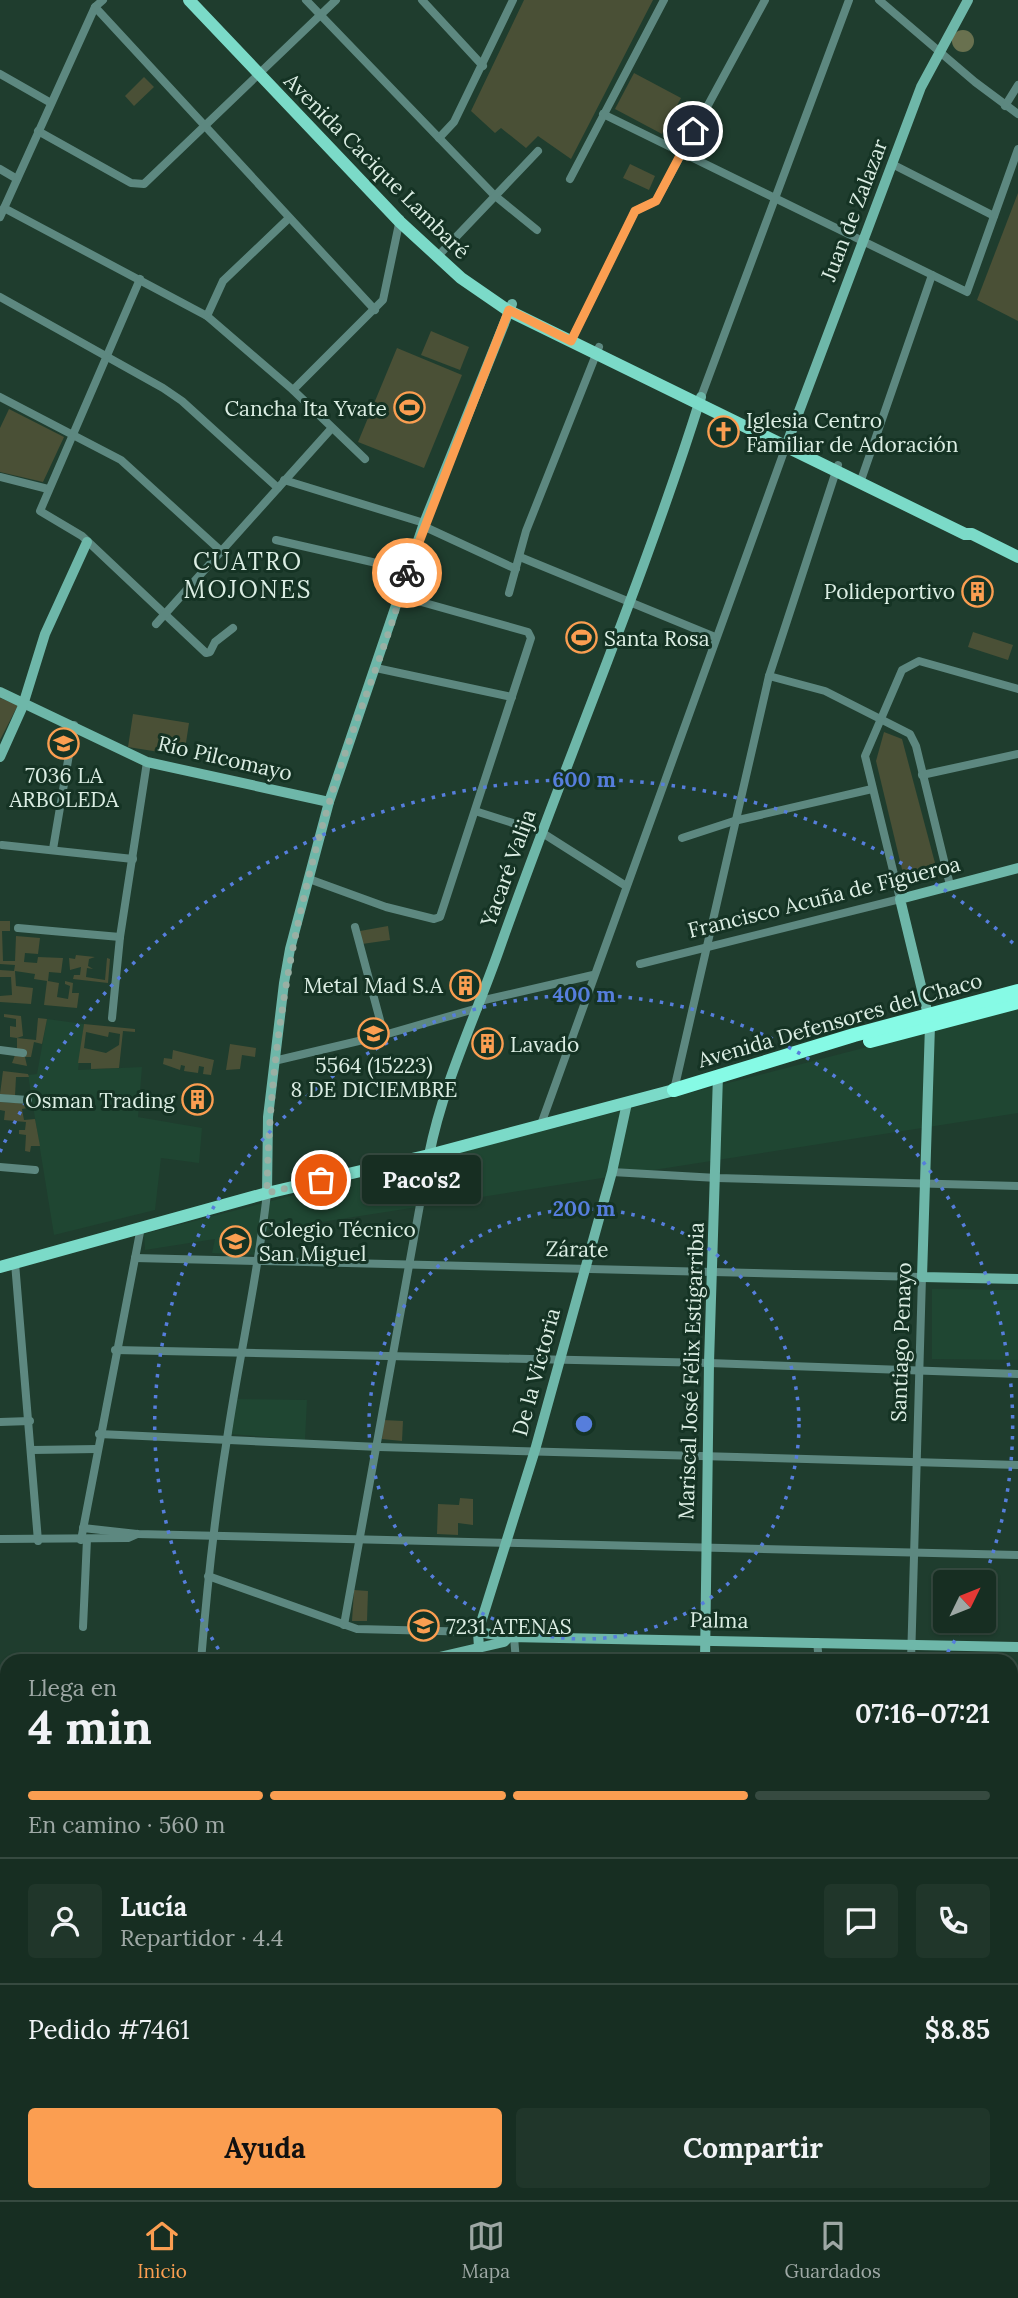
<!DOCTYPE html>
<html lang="es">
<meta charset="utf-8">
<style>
:root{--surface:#172e22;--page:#20362a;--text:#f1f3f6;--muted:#9ea8a5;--line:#364a40;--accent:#fb9e51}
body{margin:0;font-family:Lora,serif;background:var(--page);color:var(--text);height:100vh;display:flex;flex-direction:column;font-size:26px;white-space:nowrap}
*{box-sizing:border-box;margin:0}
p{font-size:23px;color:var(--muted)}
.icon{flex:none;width:38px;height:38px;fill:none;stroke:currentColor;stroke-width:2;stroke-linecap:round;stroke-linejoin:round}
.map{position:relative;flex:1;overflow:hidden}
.drawer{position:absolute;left:0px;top:1654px;width:1018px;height:548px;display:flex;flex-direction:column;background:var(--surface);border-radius:21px 21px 0 0;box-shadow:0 2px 5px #0004,0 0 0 2px var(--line)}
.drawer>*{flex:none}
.needle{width:46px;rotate:47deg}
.tools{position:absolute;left:933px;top:1570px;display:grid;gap:14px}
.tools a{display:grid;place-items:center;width:63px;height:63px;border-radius:7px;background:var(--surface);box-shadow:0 2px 5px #0004,0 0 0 2px var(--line);font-size:35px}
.pin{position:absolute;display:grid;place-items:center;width:60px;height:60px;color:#fff;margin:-30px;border:4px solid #fff;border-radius:50%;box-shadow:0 2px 7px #0007}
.courier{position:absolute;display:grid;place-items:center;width:70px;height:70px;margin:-35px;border:5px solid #fb9e51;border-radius:50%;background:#fff;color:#222;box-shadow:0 2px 9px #0007}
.bubble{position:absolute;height:49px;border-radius:7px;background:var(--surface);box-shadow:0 2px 5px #0004,0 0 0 2px var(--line);font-size:23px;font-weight:800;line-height:49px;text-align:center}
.head em{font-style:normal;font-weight:800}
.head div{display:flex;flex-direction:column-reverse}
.head{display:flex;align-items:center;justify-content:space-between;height:119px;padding:0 28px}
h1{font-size:46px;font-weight:800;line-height:52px}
.bar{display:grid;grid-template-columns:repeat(4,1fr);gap:10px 7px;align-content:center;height:84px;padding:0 28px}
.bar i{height:9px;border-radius:5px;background:var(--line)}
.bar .on{background:var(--accent)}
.bar p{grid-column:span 4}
.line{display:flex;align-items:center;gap:18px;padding:0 28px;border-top:2px solid var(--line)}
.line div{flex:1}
.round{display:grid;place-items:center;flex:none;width:74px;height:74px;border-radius:7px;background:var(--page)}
.primary-button{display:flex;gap:14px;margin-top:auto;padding:14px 28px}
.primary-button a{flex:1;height:80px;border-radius:7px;background:var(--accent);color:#111;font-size:28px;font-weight:800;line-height:80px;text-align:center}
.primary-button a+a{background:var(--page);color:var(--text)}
.dock{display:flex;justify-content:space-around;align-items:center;height:98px;border-top:2px solid var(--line);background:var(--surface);font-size:19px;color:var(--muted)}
.dock a{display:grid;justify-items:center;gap:4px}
.dock .on{color:var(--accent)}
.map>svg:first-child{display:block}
.built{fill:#1f4632}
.green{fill:#4a5036;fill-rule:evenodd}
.forest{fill:#69714f}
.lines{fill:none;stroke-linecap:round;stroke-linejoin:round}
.street{stroke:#5d8880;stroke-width:8}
.secondary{stroke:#6eb7a9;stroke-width:10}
.primary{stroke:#7bdac8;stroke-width:12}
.highway{stroke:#86fae5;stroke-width:14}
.done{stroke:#9ab0a4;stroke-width:7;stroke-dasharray:0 12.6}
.route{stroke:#fb9e51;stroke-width:9}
.ring{fill:none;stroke:#567edc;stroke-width:3.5;stroke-dasharray:3.5 7}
.labels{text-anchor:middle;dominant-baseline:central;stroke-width:6;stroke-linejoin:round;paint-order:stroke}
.street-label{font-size:21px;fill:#dceee4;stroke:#153324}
.poi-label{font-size:21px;fill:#dceee4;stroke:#153324;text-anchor:start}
.quarter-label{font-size:24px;letter-spacing:2px;fill:#dceee4;stroke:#153324}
.centre{fill:#567edc;stroke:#153324;stroke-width:3.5}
.ring-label{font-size:21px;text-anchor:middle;font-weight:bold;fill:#567edc;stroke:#153324;stroke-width:6;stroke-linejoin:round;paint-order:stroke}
</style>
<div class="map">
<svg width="1018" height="2200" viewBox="0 0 1018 2200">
<rect width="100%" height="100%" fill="#1f3d2e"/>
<g class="built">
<path d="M1018 1008V1113L258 1232 255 1255 212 1253 215 1239 145 1250 144 1234Z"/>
<path d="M47 1019 84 1024 78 1070 142 1067 138 1117 202 1128 199 1163 161 1158 155 1210 54 1235 28 1075 37 1074Z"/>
<path d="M932 1289 1018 1290V1360L932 1359Z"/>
<path d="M236 1399 307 1400 305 1440 230 1434Z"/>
<path d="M1012 1892H1018V2158L1012 2159Z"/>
<path d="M1018 2162V2200H758L757 2195 1012 2194V2163Z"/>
</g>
<g class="green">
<path d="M524 0H653L571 159 538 136 526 148 501 128 495 133 471 111Z"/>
<path d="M634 73 681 98 662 134 615 109Z"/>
<path d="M144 77 154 87 134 106 125 96Z"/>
<path d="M630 164 655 176 649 190 623 178Z"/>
<path d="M1018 193V321L977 300Z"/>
<path d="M431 331 469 347 460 370 421 355Z"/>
<path d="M397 348 462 375 424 468 358 442Z"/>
<path d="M9 409 64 437 43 482 0 472V428Z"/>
<path d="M973 632 1013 645 1008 660 968 647Z"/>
<path d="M0 698 18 705 0 740Z"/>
<path d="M133 714 189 723 184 756 128 747Z"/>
<path d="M884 732 902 739 939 878 906 886 876 761Z"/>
<path d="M0 921H10V931H2L3 961H15L16 936 40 938 38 954 25 953 24 962 37 963 38 957 63 958 61 973 49 972 48 981 59 983 57 997 68 999 70 986 65 984V981L73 983 72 993H79L77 1008 44 1005 47 981 34 979 35 974 15 971 16 986 33 988 31 1004 0 1002V996L12 995 11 977H0V970L14 971 15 965 0 964Z"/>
<path d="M388 926 390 940 362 944 360 931Z"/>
<path d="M76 955 95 957 89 959 88 966 93 969 87 968 86 977 105 980 107 958 110 959 108 983 73 979 74 975H80L81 967 70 970 69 958 75 959Z"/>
<path d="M4 1014 21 1016 23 1036 17 1038 36 1040 38 1018 47 1019 42 1044 34 1042 31 1057H25L27 1066 12 1063 17 1050V1038L10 1037V1026L16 1027V1019L4 1017Z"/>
<path d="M84 1024 135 1029V1032L123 1031 119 1068 91 1069V1063H78ZM86 1032 108 1037 109 1032 120 1034 119 1045 106 1053 84 1048Z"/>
<path d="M230 1044 256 1048 255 1057 242 1055 240 1069 226 1070Z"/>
<path d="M173 1050 214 1060 211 1075 203 1074 204 1067 199 1066 198 1073 184 1071 185 1066 181 1065 180 1070 163 1064 164 1058 172 1059Z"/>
<path d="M3 1071 28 1074 29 1077H16L15 1096 0 1094Z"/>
<path d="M0 1102 33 1104V1107L22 1109 24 1120 35 1119 40 1146H31L30 1152 25 1151 26 1135 19 1134V1130H25L26 1122 4 1120 5 1111 0 1110Z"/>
<path d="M383 1420 403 1421 402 1441 382 1439Z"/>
<path d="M460 1498 473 1499V1525L458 1523V1535L437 1534 438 1504 459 1505Z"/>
<path d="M354 1590 368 1591 367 1621H352Z"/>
<path d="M7 1768V1897L0 1898V1771Z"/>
</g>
<circle class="forest" cx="963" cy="41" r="11"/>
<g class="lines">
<g class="street">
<path d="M306 0 494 195 537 230"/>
<path d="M422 0 483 66"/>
<path d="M879 0 975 82 1018 114"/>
<path d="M95 7 375 310"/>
<path d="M0 74 51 103"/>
<path d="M1005 106 1018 85"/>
<path d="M603 114 967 292 1018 149"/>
<path d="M38 131 131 183 144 184 336 0"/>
<path d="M439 138 454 122 513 0"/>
<path d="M892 164 994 216"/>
<path d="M0 169 17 179"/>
<path d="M570 179 664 0"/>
<path d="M4 208 207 316 293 390 365 459"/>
<path d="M0 217 95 7 103 0"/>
<path d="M437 257 538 151"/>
<path d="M140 279 40 511 82 536 206 653 210 652 215 642 233 628"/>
<path d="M0 297 163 388 182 401 278 488"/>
<path d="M207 316 223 281 288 219"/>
<path d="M571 341 635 211 656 201 765 0"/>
<path d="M293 390 383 300 400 219"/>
<path d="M0 397 121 460 221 551"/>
<path d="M701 397 849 0"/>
<path d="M0 477 48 489"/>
<path d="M284 480 424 523"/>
<path d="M860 483 932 275"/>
<path d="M423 526 516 569"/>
<path d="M276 540 407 570"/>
<path d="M520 557 715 637"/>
<path d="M509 593 526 531 599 347"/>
<path d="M156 624 331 429"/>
<path d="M376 668 512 697"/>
<path d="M769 676 825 691 910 734 916 746 950 885"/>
<path d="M922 775 1018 754"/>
<path d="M475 811 541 832 626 886"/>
<path d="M682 838 734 821 872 789"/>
<path d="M2 845 133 859"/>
<path d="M53 849 74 725"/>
<path d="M309 879 386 907 434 919 440 917 531 638 528 632 400 596"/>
<path d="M355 927 384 1035"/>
<path d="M18 928 120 937"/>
<path d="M640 964 900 899 865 756 902 670 919 661 1018 689"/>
<path d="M480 1001 593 975"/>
<path d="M112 1018 120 937 147 762"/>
<path d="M0 1050 23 1053"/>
<path d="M274 1061 384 1035 478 1008"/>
<path d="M674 1090 769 676 838 465"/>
<path d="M0 1098 28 1100"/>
<path d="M540 1127 786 446"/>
<path d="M0 1167 35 1170"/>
<path d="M612 1172 717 1178 1018 1186"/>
<path d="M135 1258 922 1277 911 1661"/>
<path d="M15 1263 38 1541"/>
<path d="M115 1350 709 1363 1018 1374"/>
<path d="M0 1422 30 1421"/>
<path d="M99 1434 379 1447 1018 1465"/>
<path d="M32 1450 97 1449"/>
<path d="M83 1528 137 1534 1018 1555"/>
<path d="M0 1539 128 1538 137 1534"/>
<path d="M81 1540 141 1227"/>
<path d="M208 1576 357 1629 478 1632"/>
<path d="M344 1625 429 1155"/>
<path d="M83 1627 87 1539"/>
<path d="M514 1637 516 1661"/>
<path d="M817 1642 819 1661"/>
<path d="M201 1661C207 1587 215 1513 227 1439 239 1357 258 1276 267 1193"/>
<path d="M0 1720H1"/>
<path d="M1012 1884H1018"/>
<path d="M1012 1944 1018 1943"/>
<path d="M0 2050 7 2048"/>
<path d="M1012 2077 1018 2076"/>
<path d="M1012 2159 1018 2158"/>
<path d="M101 2194 103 2200"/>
<path d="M397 2194 398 2200"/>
<path d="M576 2194 577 2200"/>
<path d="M154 2200 179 2194"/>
<path d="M203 2200 240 2194"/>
<path d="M712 2200 750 2194"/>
</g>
<g class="secondary">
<path d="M786 446 921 87 968 0"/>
<path d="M0 692 147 762 329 802"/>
<path d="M0 757 22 708 45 634 87 542"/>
<path d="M929 1019 900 899 1018 868"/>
<path d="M930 1025 922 1277 1018 1279"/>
<path d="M429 1155C443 1084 475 1018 499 950 564 765 642 585 701 397"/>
<path d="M267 1193 268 1117 284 983 290 949 329 802 424 523 512 304"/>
<path d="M478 1632 509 1637"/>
<path d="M479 1648 478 1632 535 1450 612 1172 627 1103"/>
<path d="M422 1661 504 1642 509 1637 1018 1647"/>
<path d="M705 1661 709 1363 718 1075"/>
<path d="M0 1909 7 1908"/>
<path d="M185 2194 186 2200"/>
<path d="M756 2194 757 2200"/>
</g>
<g class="primary">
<path d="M189 0 400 222 461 278 509 311 965 534H972L1018 557"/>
<path d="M0 1267 267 1193 429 1155 674 1090"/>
</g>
<g class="highway">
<path d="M870 1041 1018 1002"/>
<path d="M674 1090 854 1035 1018 991"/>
</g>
</g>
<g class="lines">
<path class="done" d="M321 1180 267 1193C269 1058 291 929 330 800 353 723 386 650 407 573"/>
<path class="route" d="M407 573 509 310 571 341 635 211 656 201 693 131"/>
</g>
<g class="ring">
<circle cx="584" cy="1424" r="215"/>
<path d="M965 1622A429 429 0 0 1 944 1658M224 1658A429 429 0 1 1 983 1581"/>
<path d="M0 1152A644 644 0 0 1 1015 945"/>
</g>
<defs>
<symbol id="stadium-ring" viewBox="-11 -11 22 22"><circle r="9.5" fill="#153324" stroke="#fb9e51" stroke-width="1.5"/><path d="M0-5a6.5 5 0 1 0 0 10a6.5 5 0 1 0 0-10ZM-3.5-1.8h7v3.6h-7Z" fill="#fb9e51"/></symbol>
<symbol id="church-ring" viewBox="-11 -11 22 22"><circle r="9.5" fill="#153324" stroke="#fb9e51" stroke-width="1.5"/><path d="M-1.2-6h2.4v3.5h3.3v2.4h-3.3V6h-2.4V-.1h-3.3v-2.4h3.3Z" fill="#fb9e51"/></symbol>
<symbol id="building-ring" viewBox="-11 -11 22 22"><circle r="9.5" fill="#153324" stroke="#fb9e51" stroke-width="1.5"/><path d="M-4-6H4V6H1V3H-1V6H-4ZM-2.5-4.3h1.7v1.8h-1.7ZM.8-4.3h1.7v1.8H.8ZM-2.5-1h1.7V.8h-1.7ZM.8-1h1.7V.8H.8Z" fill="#fb9e51"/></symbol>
<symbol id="school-ring" viewBox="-11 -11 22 22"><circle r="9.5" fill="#153324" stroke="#fb9e51" stroke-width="1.5"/><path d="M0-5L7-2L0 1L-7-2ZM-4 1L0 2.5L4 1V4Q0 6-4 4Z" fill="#fb9e51"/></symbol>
</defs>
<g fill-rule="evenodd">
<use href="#stadium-ring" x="392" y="390" width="35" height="35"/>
<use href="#church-ring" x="706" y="414" width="35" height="35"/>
<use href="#building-ring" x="960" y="574" width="35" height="35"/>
<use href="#stadium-ring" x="564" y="620" width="35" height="35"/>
<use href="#school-ring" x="46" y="726" width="35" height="35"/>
<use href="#building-ring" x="448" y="968" width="35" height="35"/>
<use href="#school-ring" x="356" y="1016" width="35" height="35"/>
<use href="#building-ring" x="470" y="1026" width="35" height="35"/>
<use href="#building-ring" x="180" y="1082" width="35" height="35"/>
<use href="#school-ring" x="218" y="1224" width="35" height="35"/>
<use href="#school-ring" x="406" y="1608" width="35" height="35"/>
</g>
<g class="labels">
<g class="street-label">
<text transform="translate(377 166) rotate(45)">Avenida Cacique Lambaré</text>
<text transform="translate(854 210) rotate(-69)">Juan de Zalazar</text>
<text transform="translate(225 758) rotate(13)">Río Pilcomayo</text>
<text transform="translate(508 868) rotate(-70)">Yacaré Valija</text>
<text transform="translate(824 897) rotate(-14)">Francisco Acuña de Figueroa</text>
<text transform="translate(840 1020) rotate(-16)">Avenida Defensores del Chaco</text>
<text transform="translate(577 1249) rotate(1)">Zárate</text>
<text transform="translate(901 1342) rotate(-88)">Santiago Penayo</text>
<text transform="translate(691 1371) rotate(-88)">Mariscal José Félix Estigarribia</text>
<text transform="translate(536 1372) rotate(-75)">De la Victoria</text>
<text transform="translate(719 1620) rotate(1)">Palma</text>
</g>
<g class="poi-label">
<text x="387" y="408" text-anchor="end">Cancha Ita Yvate</text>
<text x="746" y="420">Iglesia Centro<tspan x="746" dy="24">Familiar de Adoración</tspan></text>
<text x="955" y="591" text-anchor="end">Polideportivo</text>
<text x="604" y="638">Santa Rosa</text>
<text x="64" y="775" text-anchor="middle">7036 LA<tspan x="64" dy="24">ARBOLEDA</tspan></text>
<text x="443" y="985" text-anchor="end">Metal Mad S.A</text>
<text x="510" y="1044">Lavado</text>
<text x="374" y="1065" text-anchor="middle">5564 (15223)<tspan x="374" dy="24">8 DE DICIEMBRE</tspan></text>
<text x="175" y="1100" text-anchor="end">Osman Trading</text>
<text x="259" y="1229">Colegio Técnico<tspan x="259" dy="24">San Miguel</tspan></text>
<text x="446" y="1626">7231 ATENAS</text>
</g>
<g class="quarter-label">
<text x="248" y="561">CUATRO<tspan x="248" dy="28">MOJONES</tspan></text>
</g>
</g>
<circle cx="584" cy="1424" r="10" class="centre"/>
<g class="ring-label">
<text x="584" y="787">600 m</text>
<text x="584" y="1002">400 m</text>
<text x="584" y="1216">200 m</text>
</g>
</svg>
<div class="tools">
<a><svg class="needle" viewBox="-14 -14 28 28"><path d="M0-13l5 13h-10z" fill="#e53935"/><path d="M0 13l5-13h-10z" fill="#9ea8a5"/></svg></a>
</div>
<div class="pin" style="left:321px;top:1180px;background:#ea580c"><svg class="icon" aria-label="bag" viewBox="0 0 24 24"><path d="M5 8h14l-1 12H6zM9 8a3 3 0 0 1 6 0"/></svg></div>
<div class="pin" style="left:693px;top:131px;background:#1f2937"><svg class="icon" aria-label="home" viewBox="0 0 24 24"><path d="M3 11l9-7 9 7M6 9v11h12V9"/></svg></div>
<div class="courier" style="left:407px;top:573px"><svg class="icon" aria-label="bike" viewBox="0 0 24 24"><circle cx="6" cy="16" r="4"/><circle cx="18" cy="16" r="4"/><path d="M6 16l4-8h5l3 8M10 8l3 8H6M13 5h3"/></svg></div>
<div class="bubble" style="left:362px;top:1155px;width:119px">Paco's2</div>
<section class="drawer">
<div class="head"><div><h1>4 min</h1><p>Llega en</p></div><em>07:16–07:21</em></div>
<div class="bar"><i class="on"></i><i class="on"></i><i class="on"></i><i></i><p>En camino · 560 m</p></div>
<div class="line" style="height:126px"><a class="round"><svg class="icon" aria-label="person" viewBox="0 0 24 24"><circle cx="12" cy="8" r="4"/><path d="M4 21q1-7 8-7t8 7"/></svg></a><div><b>Lucía</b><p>Repartidor · 4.4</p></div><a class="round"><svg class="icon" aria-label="chat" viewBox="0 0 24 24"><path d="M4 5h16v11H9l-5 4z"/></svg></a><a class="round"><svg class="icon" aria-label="phone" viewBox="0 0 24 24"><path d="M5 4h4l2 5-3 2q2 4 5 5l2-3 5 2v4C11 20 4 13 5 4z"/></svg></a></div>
<div class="line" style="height:91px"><div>Pedido #7461</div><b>$8.85</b></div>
<div class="primary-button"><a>Ayuda</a><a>Compartir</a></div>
</section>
</div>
<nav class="dock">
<a class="on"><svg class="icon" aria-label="home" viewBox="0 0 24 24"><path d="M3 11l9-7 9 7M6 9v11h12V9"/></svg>Inicio</a>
<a><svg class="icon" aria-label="map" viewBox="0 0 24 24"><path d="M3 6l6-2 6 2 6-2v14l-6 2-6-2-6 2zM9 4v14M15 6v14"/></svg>Mapa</a>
<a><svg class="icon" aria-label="saved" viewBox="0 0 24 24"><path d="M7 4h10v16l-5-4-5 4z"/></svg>Guardados</a>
</nav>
